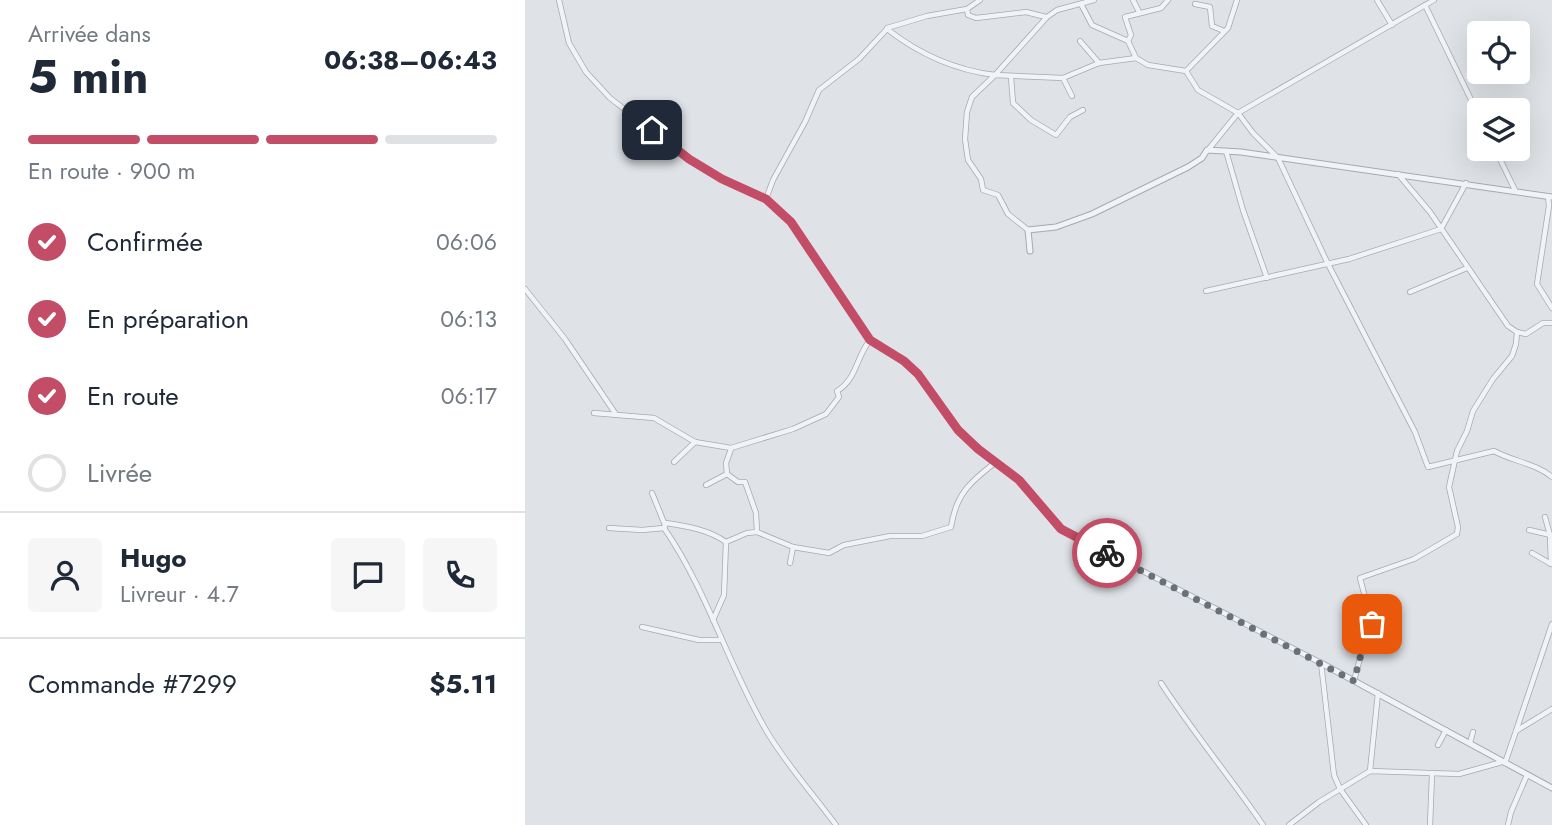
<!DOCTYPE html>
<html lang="fr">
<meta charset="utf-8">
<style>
:root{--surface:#fff;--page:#f6f6f7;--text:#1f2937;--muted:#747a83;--line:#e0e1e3;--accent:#c34d66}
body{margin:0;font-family:Jost,sans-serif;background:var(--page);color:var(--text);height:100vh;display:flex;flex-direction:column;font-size:26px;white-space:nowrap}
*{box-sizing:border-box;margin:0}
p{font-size:23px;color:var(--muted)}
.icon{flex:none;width:38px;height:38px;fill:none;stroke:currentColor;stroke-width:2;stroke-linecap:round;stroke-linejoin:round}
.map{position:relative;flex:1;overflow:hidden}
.sheet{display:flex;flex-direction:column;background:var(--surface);width:525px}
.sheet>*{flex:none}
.tools{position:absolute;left:942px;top:21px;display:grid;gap:14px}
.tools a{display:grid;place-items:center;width:63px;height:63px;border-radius:7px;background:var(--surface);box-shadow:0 7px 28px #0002;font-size:35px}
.pin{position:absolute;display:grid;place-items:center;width:60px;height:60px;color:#fff;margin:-30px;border-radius:14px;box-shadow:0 4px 10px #0006}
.courier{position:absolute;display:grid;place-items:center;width:70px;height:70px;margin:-35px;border:5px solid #c34d66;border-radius:50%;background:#fff;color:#222;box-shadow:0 2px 9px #0007}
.head em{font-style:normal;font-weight:700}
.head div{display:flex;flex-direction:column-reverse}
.head{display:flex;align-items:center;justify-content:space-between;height:119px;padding:0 28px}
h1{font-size:46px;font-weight:700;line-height:52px}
.bar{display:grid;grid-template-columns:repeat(4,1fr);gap:10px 7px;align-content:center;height:84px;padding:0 28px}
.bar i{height:9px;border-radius:5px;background:var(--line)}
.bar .active{background:var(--accent)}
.bar p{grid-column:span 4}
.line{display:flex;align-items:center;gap:18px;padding:0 28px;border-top:2px solid var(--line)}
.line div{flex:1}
.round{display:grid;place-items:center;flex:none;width:74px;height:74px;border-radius:7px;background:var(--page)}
ol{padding:0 28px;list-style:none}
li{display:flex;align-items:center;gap:21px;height:77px}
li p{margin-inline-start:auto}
li .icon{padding:7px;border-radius:50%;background:var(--accent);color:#fff;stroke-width:4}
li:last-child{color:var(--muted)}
li i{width:38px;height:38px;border:4px solid var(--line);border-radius:50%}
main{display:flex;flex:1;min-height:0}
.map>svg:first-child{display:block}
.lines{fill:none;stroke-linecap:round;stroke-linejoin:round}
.minor-casing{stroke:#a5aab1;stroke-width:6}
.tertiary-casing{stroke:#a5aab1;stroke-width:7}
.minor{stroke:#f1f3f6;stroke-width:4.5}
.tertiary{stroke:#f1f3f6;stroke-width:5}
.done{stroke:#697078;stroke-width:7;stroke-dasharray:0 12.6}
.route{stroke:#c34d66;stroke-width:9}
</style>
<main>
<section class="sheet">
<div class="head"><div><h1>5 min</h1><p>Arrivée dans</p></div><em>06:38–06:43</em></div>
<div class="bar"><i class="active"></i><i class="active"></i><i class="active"></i><i></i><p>En route · 900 m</p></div>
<ol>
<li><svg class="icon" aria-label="check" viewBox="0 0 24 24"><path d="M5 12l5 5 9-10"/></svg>Confirmée<p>06:06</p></li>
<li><svg class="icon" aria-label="check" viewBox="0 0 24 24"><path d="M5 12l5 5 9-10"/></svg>En préparation<p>06:13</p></li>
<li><svg class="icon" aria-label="check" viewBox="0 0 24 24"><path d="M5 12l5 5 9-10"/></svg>En route<p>06:17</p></li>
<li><i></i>Livrée</li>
</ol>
<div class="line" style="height:126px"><a class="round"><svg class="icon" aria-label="person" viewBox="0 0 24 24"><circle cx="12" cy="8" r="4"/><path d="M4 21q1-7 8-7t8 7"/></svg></a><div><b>Hugo</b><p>Livreur · 4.7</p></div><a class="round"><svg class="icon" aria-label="chat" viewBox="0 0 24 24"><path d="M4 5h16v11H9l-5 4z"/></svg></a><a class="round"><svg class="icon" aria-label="phone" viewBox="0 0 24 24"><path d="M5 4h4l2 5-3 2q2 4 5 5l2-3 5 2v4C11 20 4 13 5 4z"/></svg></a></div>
<div class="line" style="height:91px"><div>Commande #7299</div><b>$5.11</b></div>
</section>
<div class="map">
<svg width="1027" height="825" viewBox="0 0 1027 825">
<rect width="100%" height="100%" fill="#dfe3e7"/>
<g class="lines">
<defs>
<g id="minor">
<path d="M34 0 44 43 61 72 85 98 164 159 197 179 241 199 266 222 345 340 379 361 392 374 433 431 494 480 536 529 796 663 809 775 815 789 841 825"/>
<path d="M608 0 614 12"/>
<path d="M852 0 867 25"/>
<path d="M556 4 567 25 603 41 611 58"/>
<path d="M670 4 685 7 687 26 699 31"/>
<path d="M900 5 954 116"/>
<path d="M442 9 443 15 451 18 501 12 521 17"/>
<path d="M362 28 402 16 442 9 455 0"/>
<path d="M555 41 574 63"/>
<path d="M603 41 606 35 600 17 636 8 643 0"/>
<path d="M661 71 703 28 712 0"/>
<path d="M486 77 488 103 506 120 531 135 545 117 558 110"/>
<path d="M538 78 547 96"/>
<path d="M970 149 990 190"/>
<path d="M683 150 713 113 728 133 753 158 803 264 890 432 903 467 969 451C989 462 1010 463 1027 477"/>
<path d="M701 151 718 210 742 278"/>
<path d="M873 174 905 212 983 326 992 332 1001 334 1018 323H1027"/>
<path d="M1023 196 1024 206 1012 284 1027 308"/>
<path d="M241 199 248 180 280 122 294 90 334 59 362 29C394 54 429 70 470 75L522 17 532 10 569 0"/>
<path d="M503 230 483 214 473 195 458 190 456 179 443 160 440 139 442 112 447 97 470 75 538 78 574 63 611 58 623 65 661 71 673 90 713 113 909 0"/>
<path d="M0 289 40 339 90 413"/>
<path d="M681 291 824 259 916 229 941 183"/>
<path d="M885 292 942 268"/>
<path d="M69 413 129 418 170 442 206 448 268 429 301 414 314 397 312 391C332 379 331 357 345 340"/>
<path d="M149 462 170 442"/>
<path d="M181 485 202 474"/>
<path d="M127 493 140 525"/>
<path d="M1020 517 1025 535 1026 564"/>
<path d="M84 528 117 530 139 528C182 590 203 665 241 730 260 763 288 794 311 825"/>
<path d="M139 528 141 523C162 526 184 530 201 542"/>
<path d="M1004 530 1026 535"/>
<path d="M232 532 268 547 304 553 319 545 365 536H397L426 527C431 494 445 482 471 462"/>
<path d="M1007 553 1026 564"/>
<path d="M265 563 268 547"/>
<path d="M188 620 199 595 201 542 222 533 232 532 231 513 220 482H213L202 474 201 463 206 449"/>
<path d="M117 627 174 640H195"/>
<path d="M829 681 841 635 847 624 835 578 889 559 932 534 933 527 924 487 932 451 942 431 948 411 968 379 987 356 991 344 992 332"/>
<path d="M636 683C668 732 705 777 738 825"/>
<path d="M991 731 1027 624"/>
<path d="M945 743 948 732"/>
<path d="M913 745 921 730"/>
<path d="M980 763 991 731 1027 709"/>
<path d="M845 771 853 693"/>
<path d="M764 825 794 802 845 771 934 774 977 762"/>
<path d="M905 825 907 775"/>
<path d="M983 825 986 812 1002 775"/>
</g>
<g id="tertiary">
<path d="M505 251 503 230 531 227 567 214 663 167 677 158 682 150 716 152 1027 197"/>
<path d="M796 663 1027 788"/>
</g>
</defs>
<use href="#minor" class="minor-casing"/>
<use href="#tertiary" class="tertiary-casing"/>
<use href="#minor" class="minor"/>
<use href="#tertiary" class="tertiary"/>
</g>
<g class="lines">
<path class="done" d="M582 553 829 681 841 635 847 624"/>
<path class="route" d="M127 130 164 159 197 179 241 199 266 222 345 340 379 361 393 374 433 430 453 449 494 480 536 529 582 553"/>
</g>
</svg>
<div class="tools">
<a><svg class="icon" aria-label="locate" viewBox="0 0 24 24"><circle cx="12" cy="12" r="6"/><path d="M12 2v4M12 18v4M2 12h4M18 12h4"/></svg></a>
<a><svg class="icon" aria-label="layers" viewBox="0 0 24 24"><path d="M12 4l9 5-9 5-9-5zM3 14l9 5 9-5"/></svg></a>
</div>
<div class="pin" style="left:847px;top:624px;background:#ea580c"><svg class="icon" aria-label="bag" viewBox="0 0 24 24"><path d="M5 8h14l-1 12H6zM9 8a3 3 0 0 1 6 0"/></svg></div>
<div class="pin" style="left:127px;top:130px;background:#1f2937"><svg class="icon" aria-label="home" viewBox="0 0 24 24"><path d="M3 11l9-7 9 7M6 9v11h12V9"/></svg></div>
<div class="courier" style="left:582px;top:553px"><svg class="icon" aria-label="bike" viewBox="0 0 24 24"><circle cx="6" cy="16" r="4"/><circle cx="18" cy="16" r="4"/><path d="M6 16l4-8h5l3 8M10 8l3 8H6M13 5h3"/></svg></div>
</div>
</main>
